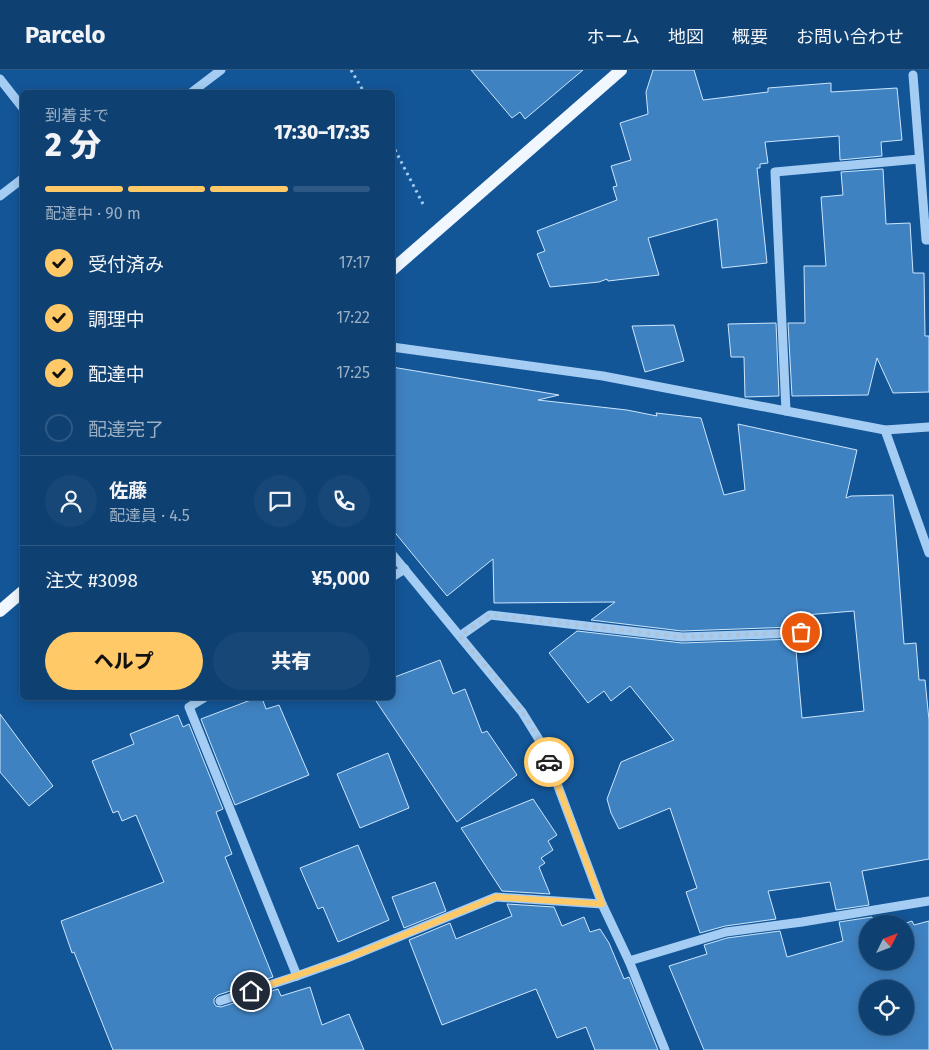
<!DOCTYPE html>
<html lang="ja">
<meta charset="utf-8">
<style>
:root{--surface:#0e4072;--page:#174777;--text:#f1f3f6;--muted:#9bafc4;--line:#2e5984;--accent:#ffc967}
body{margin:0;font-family:"Fira Sans","Noto Sans JP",sans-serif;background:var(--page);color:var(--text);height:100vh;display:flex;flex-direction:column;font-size:19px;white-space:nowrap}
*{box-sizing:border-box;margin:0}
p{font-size:16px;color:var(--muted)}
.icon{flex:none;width:28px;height:28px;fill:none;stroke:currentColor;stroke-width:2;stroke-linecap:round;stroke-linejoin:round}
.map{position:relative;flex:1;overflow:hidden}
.side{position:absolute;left:20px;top:20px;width:375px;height:610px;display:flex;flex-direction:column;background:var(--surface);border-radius:8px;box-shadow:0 2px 12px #0003,0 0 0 1px var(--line)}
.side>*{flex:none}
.needle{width:32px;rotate:48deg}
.controls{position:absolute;left:859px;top:845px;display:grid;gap:10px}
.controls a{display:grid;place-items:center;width:55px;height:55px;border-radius:50%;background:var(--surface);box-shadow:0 2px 12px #0003,0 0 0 1px var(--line);font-size:25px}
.pin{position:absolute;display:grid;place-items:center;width:42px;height:42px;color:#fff;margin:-21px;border:2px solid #fff;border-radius:50%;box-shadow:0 1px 5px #0007}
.courier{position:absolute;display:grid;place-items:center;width:50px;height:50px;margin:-25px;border:4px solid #ffc967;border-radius:50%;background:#fff;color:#222;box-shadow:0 1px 6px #0007}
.head em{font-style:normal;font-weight:800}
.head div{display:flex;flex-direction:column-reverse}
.head{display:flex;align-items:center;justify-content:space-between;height:85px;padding:0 25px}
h1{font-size:32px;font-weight:800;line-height:38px}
.bar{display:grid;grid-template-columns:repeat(4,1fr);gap:8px 5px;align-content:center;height:60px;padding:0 25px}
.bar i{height:6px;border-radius:4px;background:var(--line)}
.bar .selected{background:var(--accent)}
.bar p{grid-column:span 4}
.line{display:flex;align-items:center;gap:12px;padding:0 25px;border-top:1px solid var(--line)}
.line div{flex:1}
.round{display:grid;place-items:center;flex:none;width:52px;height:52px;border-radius:26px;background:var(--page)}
ol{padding:0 25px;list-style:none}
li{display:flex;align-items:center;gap:15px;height:55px}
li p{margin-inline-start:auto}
li .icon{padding:5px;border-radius:50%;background:var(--accent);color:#111;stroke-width:4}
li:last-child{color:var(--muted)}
li i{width:28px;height:28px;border:2px solid var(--line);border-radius:50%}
.primary-button{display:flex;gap:10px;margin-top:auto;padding:10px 25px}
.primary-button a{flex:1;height:58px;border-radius:30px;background:var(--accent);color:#111;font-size:20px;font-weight:800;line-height:58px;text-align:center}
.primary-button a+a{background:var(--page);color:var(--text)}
header{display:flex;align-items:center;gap:30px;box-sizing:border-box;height:70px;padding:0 25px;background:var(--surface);border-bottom:1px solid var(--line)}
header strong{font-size:24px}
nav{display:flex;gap:28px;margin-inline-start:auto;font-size:18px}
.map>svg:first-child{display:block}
.building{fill:#3f82c1;stroke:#cde6fd;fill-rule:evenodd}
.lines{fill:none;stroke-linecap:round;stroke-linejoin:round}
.path{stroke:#a5cdf3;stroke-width:3;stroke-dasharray:2.5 4;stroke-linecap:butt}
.minor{stroke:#a5cdf3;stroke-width:9}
.major{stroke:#f1f7ff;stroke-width:12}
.done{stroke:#acc4db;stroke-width:5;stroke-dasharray:0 9}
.route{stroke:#ffc967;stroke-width:6}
</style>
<header>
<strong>Parcelo</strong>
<nav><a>ホーム</a><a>地図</a><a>概要</a><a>お問い合わせ</a></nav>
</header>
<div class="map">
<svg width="929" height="980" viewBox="0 0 929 980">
<rect width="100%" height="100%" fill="#135698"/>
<g class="building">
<path d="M471 0H583L525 49 520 42 512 48Z"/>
<path d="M653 0H694L703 30 768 22V18L831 13V22L897 18 902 70 881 72 882 86 840 90 839 66 765 72 768 93 760 94V98H757L767 193 722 198 717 149 648 168 659 205 608 211 607 209 599 212 550 217 537 184 545 181 537 161 617 130 613 117 617 116 611 96 631 90 620 53 648 44 646 22Z"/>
<path d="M883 99 886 154 910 153 913 203H924L925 266H929V322L893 323 877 288 868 325 792 326 788 253H805L804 196H826L821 127 843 125 841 102Z"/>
<path d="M776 253 779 326 745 327 744 287H731L728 254Z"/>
<path d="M674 255 684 291 645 302 632 256Z"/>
<path d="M392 297 559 325 538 330 627 340 657 346 656 343 701 348 724 425 745 420 738 354 857 380 846 428 851 426 893 425 904 574 916 573 919 610H925L929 650V789L862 801 869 835 836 840 830 812 768 821 776 849 725 856 700 863 686 822 697 818 670 738 619 759 611 743 607 729 621 692 674 670 630 616 611 631 604 621 588 633 549 583 577 561 682 573 795 569 802 648 864 641 854 541 793 546 794 557 682 561 591 550 615 532 494 533 493 489 447 526 392 459Z"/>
<path d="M440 590 453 624 465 619 482 663 487 661 517 705 457 752 374 628H392V608Z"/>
<path d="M256 628H262L266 639 279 635 309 705 235 735 201 649Z"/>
<path d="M0 644 53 716 29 736 0 702Z"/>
<path d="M178 645 183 657 189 654 223 739 216 742 232 784 225 787 273 907 218 925 214 929V933L216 936 221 937 278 919 281 926 310 917 322 955 349 944 364 980H113L74 882 72 883 61 851 164 812 136 745 122 751 118 741 113 743 92 691 134 674 130 664Z"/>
<path d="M388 683 409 738 360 758 337 704Z"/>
<path d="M533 729 557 765 548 771 553 780 541 788 545 793 539 797 550 824 502 821 461 758Z"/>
<path d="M358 775 389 850 338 872 323 837 318 839 300 798Z"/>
<path d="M435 812 446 841 404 858 392 827Z"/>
<path d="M507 834 554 837 562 856 584 847 590 862 600 859 609 873 624 909 629 907 658 980H595L586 957 557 968 536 919 442 955 409 870 450 853 456 869 512 846Z"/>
<path d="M872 847 874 854H868V891H905V854H903L912 851 914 855 929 851V980H704L669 896 707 884 704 875 727 868 780 861 787 887 843 871 839 852ZM868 919H905V956H868Z"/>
</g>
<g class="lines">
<g class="path">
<path d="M351 0 364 22"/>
<path d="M392 74 424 136"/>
</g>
<g class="minor">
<path d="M913 5 926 170H929"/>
<path d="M0 9 22 37"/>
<path d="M192 22 221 0"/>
<path d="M0 126 22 109"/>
<path d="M392 277 603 306 885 360 929 357"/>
<path d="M786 341 775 102 919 89"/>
<path d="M885 360 929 483"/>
<path d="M392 484 522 642 543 676 602 834 629 891 665 980"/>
<path d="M392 507 405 499"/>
<path d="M460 566 490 545 682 567 801 563"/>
<path d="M204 628 189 637 297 906 347 888 496 827 602 834"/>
<path d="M629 891 726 862 802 852 929 831"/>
<path d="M220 931 297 906"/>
</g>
<g class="major">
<path d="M392 200 621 0"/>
<path d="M0 541 22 522"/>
</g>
</g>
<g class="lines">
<path class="done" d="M549 692C531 644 492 605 460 566L490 545 682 567 801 562"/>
<path class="route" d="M251 921 348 888 496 827 602 834 549 692"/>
</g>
</svg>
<div class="controls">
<a><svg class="needle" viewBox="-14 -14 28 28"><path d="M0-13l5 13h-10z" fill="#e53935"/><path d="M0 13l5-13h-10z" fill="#9bafc4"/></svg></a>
<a><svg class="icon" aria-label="locate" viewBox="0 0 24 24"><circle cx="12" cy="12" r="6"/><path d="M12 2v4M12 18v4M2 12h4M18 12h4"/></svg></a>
</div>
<div class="pin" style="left:801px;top:562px;background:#ea580c"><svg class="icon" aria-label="bag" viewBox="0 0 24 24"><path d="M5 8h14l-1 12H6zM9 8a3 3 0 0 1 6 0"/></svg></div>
<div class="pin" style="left:251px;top:921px;background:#1f2937"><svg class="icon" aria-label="home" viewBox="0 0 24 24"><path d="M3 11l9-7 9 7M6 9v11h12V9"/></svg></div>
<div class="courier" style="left:549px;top:692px"><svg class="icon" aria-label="car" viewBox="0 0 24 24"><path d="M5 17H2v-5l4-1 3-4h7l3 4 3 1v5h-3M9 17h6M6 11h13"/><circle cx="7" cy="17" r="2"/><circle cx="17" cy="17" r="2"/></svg></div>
<section class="side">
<div class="head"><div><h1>2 分</h1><p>到着まで</p></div><em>17:30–17:35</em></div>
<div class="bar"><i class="selected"></i><i class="selected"></i><i class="selected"></i><i></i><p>配達中 · 90 m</p></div>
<ol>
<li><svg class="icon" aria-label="check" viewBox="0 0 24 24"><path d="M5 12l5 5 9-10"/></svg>受付済み<p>17:17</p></li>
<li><svg class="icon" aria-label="check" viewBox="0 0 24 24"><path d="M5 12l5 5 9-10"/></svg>調理中<p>17:22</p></li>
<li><svg class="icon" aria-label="check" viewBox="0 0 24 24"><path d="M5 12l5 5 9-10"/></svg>配達中<p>17:25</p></li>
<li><i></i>配達完了</li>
</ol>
<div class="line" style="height:90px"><a class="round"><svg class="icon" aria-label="person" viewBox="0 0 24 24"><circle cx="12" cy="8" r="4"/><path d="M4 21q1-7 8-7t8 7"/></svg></a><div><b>佐藤</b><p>配達員 · 4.5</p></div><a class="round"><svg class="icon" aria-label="chat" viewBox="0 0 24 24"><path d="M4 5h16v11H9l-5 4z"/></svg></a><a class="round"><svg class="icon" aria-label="phone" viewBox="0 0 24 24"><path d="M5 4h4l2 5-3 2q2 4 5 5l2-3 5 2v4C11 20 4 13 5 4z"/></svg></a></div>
<div class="line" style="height:65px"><div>注文 #3098</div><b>¥5,000</b></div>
<div class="primary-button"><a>ヘルプ</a><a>共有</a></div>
</section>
</div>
